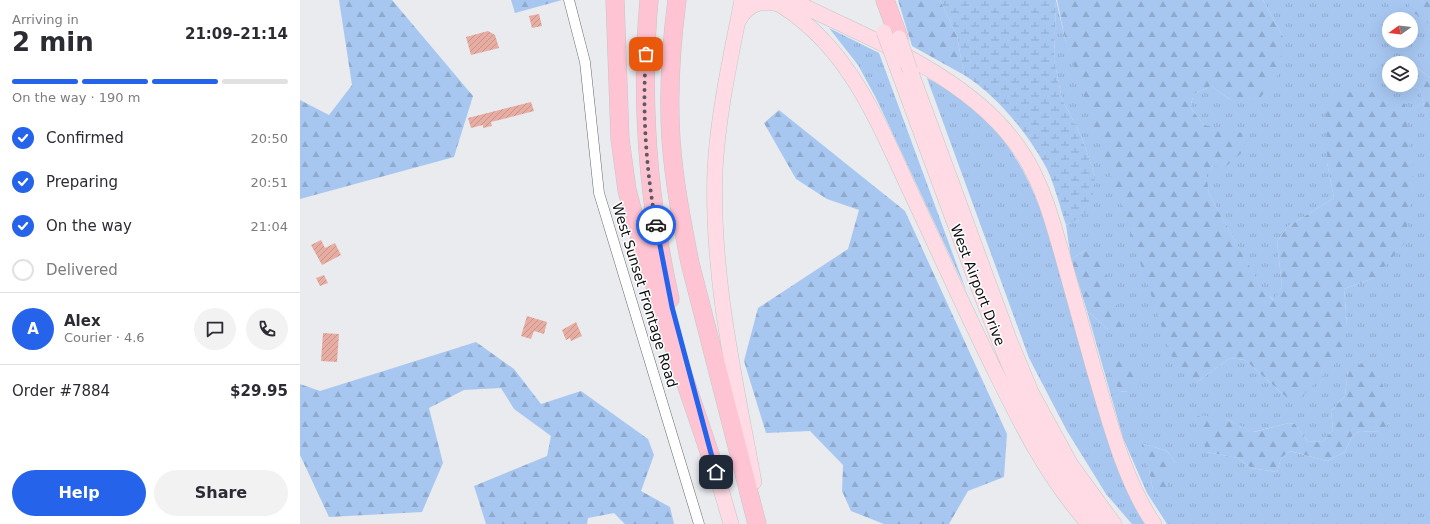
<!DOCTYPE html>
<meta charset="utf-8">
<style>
:root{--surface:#fff;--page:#f2f2f3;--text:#2b2b33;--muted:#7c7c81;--line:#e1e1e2;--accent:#2563eb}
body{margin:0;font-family:"DejaVu Sans",sans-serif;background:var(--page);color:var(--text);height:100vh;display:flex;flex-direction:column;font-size:15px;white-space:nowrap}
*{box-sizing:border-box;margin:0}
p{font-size:13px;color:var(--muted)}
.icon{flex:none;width:22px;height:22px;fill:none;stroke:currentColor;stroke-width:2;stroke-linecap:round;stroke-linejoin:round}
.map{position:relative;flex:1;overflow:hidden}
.drawer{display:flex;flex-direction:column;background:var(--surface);width:300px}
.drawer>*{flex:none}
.needle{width:26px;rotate:255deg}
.fabs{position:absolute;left:1082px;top:12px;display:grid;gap:8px}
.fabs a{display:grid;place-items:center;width:36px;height:36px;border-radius:50%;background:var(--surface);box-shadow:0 4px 16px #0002;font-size:20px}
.pin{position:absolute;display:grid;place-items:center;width:34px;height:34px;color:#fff;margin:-17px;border-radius:8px;box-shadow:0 2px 6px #0006}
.courier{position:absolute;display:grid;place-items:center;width:40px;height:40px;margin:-20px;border:3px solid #2563eb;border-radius:50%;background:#fff;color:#222;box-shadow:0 1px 5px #0007}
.overview em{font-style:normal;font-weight:700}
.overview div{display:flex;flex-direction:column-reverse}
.overview{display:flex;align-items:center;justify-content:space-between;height:68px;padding:0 12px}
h1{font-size:26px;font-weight:700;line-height:30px}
.bar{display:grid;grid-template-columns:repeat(4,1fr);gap:6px 4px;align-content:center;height:48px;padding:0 12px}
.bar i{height:5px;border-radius:3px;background:var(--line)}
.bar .selected{background:var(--accent)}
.bar p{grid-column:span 4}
.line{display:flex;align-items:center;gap:10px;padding:0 12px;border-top:1px solid var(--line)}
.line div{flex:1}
.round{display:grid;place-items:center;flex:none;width:42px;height:42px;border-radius:21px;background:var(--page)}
ol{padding:0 12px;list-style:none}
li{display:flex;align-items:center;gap:12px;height:44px}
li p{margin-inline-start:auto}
li .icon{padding:4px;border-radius:50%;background:var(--accent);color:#fff;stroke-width:4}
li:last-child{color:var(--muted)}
li i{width:22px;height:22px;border:2px solid var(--line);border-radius:50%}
.primary-button{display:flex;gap:8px;margin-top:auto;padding:8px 12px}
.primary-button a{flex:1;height:46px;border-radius:24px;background:var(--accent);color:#fff;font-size:16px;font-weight:700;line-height:46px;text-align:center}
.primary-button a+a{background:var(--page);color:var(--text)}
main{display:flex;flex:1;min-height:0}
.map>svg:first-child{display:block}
.grass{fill:url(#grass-tufts);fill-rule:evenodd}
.forest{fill:url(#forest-firs)}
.wetland{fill:url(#wetland-marsh)}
.building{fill:url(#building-hatch)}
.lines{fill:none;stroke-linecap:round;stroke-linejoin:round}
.street-casing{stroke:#66686b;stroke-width:11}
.primary-casing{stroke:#c5c5c5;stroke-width:16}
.highway-casing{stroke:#c5c5c5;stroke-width:19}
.street{stroke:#fff;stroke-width:10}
.primary{stroke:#ffdce5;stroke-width:15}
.highway{stroke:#ffc4d3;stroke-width:18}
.primary-bridge-casing{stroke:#c5c5c5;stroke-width:16;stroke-linecap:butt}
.primary-bridge{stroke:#ffdce5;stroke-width:15}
.done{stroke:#595b5c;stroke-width:4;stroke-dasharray:0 7.2}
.route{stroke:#2563eb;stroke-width:5}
.labels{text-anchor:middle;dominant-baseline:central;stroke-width:3;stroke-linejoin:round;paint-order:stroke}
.street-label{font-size:14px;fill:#0c0d0e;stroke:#fff}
</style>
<main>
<section class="drawer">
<div class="overview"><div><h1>2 min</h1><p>Arriving in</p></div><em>21:09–21:14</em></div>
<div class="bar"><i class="selected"></i><i class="selected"></i><i class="selected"></i><i></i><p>On the way · 190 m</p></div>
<ol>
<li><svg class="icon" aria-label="check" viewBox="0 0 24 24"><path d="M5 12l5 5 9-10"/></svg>Confirmed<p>20:50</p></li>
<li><svg class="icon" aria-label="check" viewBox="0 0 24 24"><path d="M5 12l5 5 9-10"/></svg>Preparing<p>20:51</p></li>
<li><svg class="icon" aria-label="check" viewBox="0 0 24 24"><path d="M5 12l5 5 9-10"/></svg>On the way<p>21:04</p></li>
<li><i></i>Delivered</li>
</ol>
<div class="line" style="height:72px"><b class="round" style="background:var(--accent);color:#fff">A</b><div><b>Alex</b><p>Courier · 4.6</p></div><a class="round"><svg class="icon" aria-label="chat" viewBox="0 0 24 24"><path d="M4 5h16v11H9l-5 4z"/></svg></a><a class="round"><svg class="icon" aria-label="phone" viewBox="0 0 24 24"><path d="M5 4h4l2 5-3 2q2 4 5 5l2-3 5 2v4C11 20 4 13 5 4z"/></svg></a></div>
<div class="line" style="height:52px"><div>Order #7884</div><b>$29.95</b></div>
<div class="primary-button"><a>Help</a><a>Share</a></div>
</section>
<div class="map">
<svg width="1130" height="524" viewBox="0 0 1130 524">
<defs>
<pattern id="grass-tufts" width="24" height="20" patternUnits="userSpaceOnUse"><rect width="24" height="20" fill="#a7c7f1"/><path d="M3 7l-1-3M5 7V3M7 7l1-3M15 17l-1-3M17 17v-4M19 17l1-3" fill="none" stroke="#8faacd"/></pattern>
<pattern id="forest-firs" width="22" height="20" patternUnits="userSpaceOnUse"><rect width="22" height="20" fill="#a7c7f1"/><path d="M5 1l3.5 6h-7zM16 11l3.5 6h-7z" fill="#8faacd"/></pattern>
<pattern id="wetland-marsh" width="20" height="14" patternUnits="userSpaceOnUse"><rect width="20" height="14" fill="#a7c7f1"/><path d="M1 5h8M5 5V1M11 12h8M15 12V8" fill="none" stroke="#8faacd"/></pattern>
<pattern id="building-hatch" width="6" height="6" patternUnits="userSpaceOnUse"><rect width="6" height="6" fill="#e8ada2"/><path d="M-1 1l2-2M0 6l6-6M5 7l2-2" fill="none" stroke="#c6948a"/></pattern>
</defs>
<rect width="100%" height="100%" fill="#e9ebee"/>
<g class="grass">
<path d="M756 0 765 39 897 382 930 358 945 360 986 397 1047 324 1044 289 1074 278 1027 162 1034 198 987 227 977 242 982 286 974 300 964 293 909 194 905 173 913 166 904 125 890 107 894 94 911 86 931 100 983 37 963 0H1109L1110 9 1130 25V78L1109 61 1106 63H1089V85H1109L1120 89 1127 118 1130 120V524H867L847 493 823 438 787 311 809 330 786 250 771 259 766 225 777 220 795 176 782 138 762 99 754 59ZM1089 19H1111V41H1089ZM810 370 828 392 819 391ZM1048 370 1089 408V423L1079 432 1060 431 1052 436 1045 452 1027 461 990 451 981 458 977 472 951 468 938 458 907 452 926 419 953 432 989 423 995 424 1008 442 1023 441 1033 430 1031 411 1045 396ZM844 444 867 451 875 462 853 490Z"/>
<path d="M529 28 579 53 666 290 576 98 558 65Z"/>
<path d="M627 78C651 91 674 106 692 127 729 167 745 219 760 270 770 309 781 348 792 387 805 434 818 482 846 524H832L806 494 767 431 729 358Z"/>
</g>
<g class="forest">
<path d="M39 0H92L173 96 154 157 0 199V100L29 115 52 85Z"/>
<path d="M211 0H262L215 13Z"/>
<path d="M598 0H640L657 36 664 75 612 46Z"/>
<path d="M757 0H963L983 37 980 72 957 102 931 100 911 86 894 94 890 107 904 125 942 133 945 150 924 168 913 166 906 173 909 194 964 292 973 300 982 286 977 242 987 227 1034 198 1027 162 1026 109 1038 92H1073L1105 104 1114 182 1104 244 1074 278 1044 289 1047 324 1040 359 999 399 986 397 945 360 930 358 897 382 875 366 765 39Z"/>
<path d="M1109 0H1130V25L1109 9Z"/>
<path d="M1111 63 1130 78V120L1127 119 1120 89 1109 85H1111Z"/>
<path d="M479 110 605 211 707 434 704 477 668 491 649 524H584L551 511 542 491 543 465 510 431 466 433 444 361 458 308 548 249 559 210 527 199 496 179 464 123Z"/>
<path d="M786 250 800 258 823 323 820 330H809L787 311 771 259Z"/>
<path d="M176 342 214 369 241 404 281 391 348 439 354 455 341 491 370 507 374 524H325L314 513 288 518 287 524H186L174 486 247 456 251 436 214 409 201 388 164 390 129 408 143 463 122 512 29 517 0 455V384L20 391Z"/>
<path d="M818 351 838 367 842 379 836 390 828 392 819 391 809 370 813 352Z"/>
<path d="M1064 363H1076L1089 408V423L1080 432 1060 431 1052 436 1045 452 1027 461 990 451 981 458 977 472 951 468 938 458 907 452 894 420 899 415 926 419 954 432 989 423 995 424 1008 442 1023 441 1033 430 1031 411 1045 396 1048 370Z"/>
<path d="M844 444 867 451 875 462 866 488 860 497 853 490 849 470 841 449Z"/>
</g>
<path class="wetland" d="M640 0H756L754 59 762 99 782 138 795 176 792 206 777 220 766 225C760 207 755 186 747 169 729 135 697 95 664 75L657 36Z"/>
<g class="building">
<path d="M239 14 242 26 232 28 229 16Z"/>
<path d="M188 31 195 35 199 48 171 55 166 37Z"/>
<path d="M231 102 234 111 191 122 192 126 183 128V125L171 128 168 118Z"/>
<path d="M21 240 25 248 35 243 41 255 22 265 11 245Z"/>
<path d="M24 275 28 283 20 286 16 278Z"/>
<path d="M227 316 247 322 244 334 234 331 231 339 221 336Z"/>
<path d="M276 322 282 336 271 341 270 338 266 340 262 330Z"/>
<path d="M23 333 39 334 37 362 21 361Z"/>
</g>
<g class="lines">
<defs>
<path id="street" d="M269 0 285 62 299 193 399 524"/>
<g id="primary">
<path d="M442 0C431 56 418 113 415 170 411 276 435 379 454 482"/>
<path d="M472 0C549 43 578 123 614 199 640 254 665 310 692 365 719 420 747 478 789 524"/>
<path d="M491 0C570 39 675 78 723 154 743 185 753 223 763 258 773 294 783 330 793 366 808 416 824 481 854 524"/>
<path d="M439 20C448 3 462 0 479 4"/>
<path d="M595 62C622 134 648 206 675 278 709 367 739 449 800 524"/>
<path d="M610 70 709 339 731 392 771 465 814 524"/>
<path d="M416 472 431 524"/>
</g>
<g id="highway">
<path d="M315 0 320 139 327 190 337 228 378 360 416 472"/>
<path d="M349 0C340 101 348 200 370 299"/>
<path d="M377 0C371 46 368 94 371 140 374 182 382 223 390 263L457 524"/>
<path d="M585 0 599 38"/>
</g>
</defs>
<use href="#street" class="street-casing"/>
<use href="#primary" class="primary-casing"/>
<use href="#highway" class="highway-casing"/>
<use href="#street" class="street"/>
<use href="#primary" class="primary"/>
<use href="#highway" class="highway"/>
<defs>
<g id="primary-bridge">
<path d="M584 32 595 62"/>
<path d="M599 38 610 70"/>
</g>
</defs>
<use href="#primary-bridge" class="primary-bridge-casing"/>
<use href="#primary-bridge" class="primary-bridge"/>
</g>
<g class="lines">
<path class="done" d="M346 54C342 111 346 169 356 225"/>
<path class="route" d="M356 225 372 307 416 472"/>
</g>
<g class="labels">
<g class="street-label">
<text transform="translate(678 285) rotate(69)">West Airport Drive</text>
<text transform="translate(345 295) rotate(73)">West Sunset Frontage Road</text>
</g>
</g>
</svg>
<div class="fabs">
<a><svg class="needle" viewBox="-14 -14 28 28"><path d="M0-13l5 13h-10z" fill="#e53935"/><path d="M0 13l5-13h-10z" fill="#7c7c81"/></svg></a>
<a><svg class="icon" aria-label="layers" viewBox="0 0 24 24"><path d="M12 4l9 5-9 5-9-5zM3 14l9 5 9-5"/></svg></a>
</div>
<div class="pin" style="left:346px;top:54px;background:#ea580c"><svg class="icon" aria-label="bag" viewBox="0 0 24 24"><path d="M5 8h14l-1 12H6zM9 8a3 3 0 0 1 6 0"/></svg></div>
<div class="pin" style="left:416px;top:472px;background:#1f2937"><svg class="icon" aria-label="home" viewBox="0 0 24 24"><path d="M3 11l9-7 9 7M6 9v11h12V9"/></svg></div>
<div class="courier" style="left:356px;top:225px"><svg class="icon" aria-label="car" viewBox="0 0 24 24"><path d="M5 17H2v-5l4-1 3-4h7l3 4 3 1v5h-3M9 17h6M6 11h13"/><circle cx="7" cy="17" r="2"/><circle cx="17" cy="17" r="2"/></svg></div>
</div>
</main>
